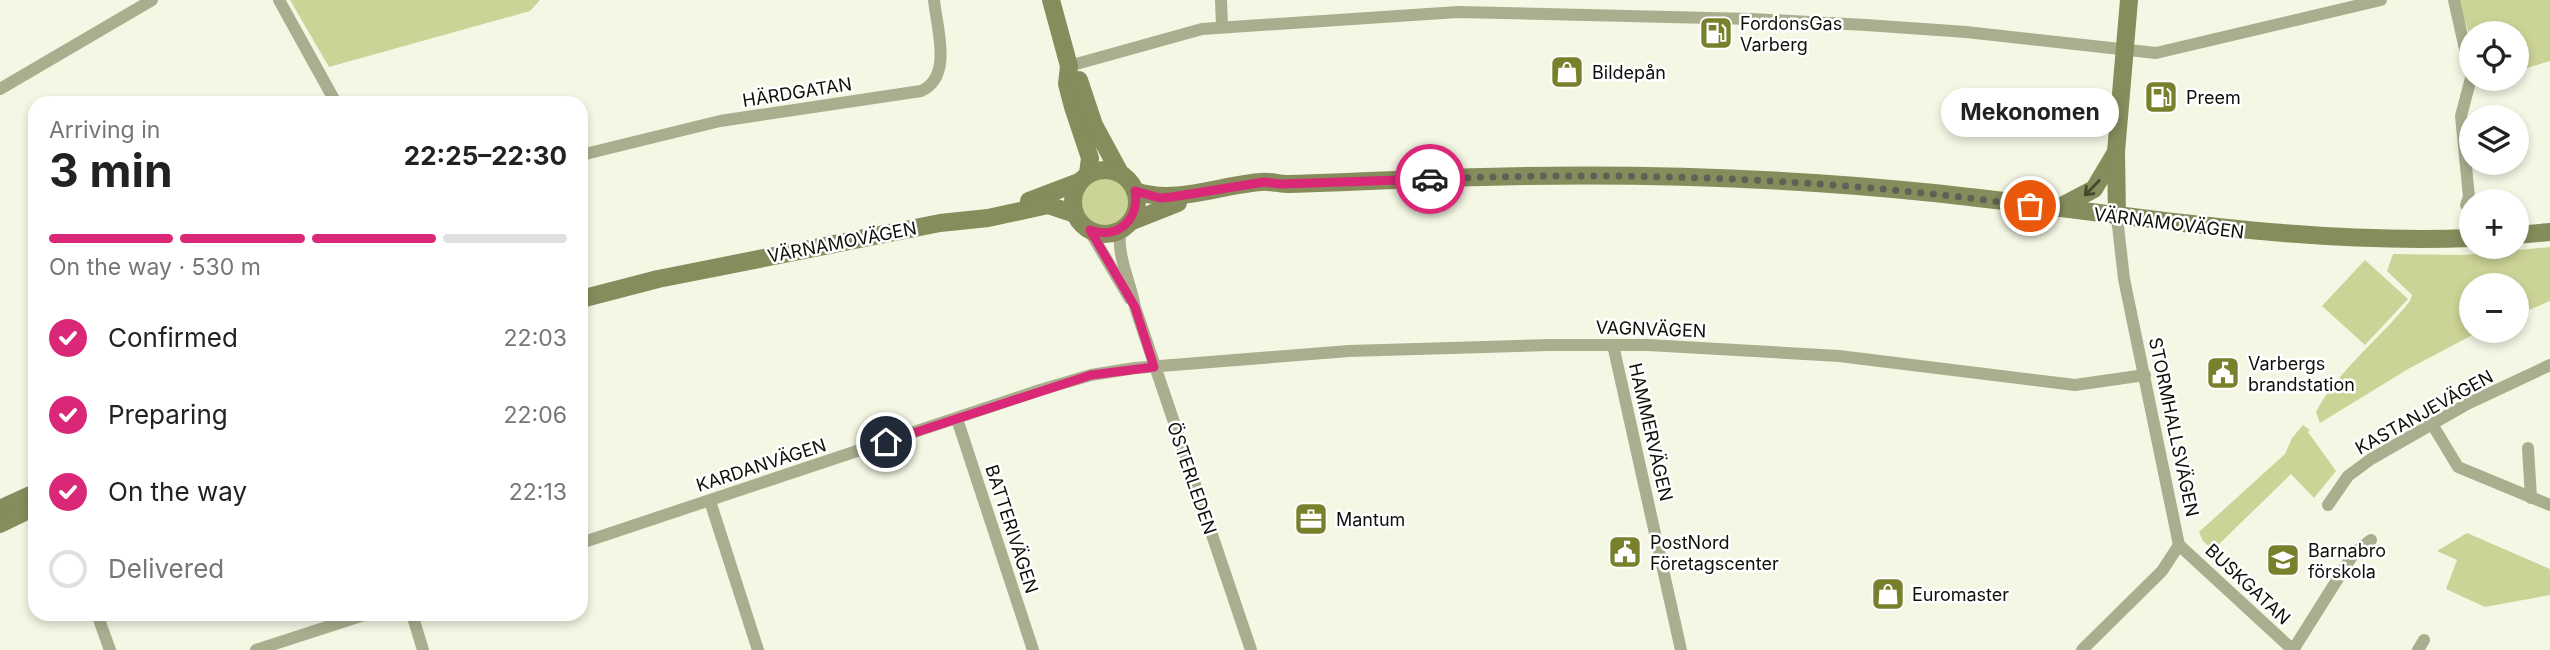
<!DOCTYPE html>
<meta charset="utf-8">
<style>
:root{--surface:#fff;--page:#f2f2f2;--text:#222;--muted:#767676;--line:#e0e0e0;--accent:#db2777}
body{margin:0;font-family:Inter,sans-serif;background:var(--page);color:var(--text);height:100vh;display:flex;flex-direction:column;font-size:26px;white-space:nowrap}
*{box-sizing:border-box;margin:0}
p{font-size:23px;color:var(--muted)}
.icon{flex:none;width:38px;height:38px;fill:none;stroke:currentColor;stroke-width:2;stroke-linecap:round;stroke-linejoin:round}
.map{position:relative;flex:1;overflow:hidden}
.side{position:absolute;left:28px;top:96px;width:560px;height:525px;display:flex;flex-direction:column;background:var(--surface);border-radius:21px;box-shadow:0 4px 10px #0003}
.side>*{flex:none}
.buttons{position:absolute;left:2459px;top:21px;display:grid;gap:14px}
.buttons a{display:grid;place-items:center;width:70px;height:70px;border-radius:50%;background:var(--surface);box-shadow:0 4px 10px #0003;font-size:35px}
.pin{position:absolute;display:grid;place-items:center;width:60px;height:60px;color:#fff;margin:-30px;border:4px solid #fff;border-radius:50%;box-shadow:0 2px 7px #0007}
.courier{position:absolute;display:grid;place-items:center;width:70px;height:70px;margin:-35px;border:5px solid #db2777;border-radius:50%;background:#fff;color:#222;box-shadow:0 2px 9px #0007}
.bubble{position:absolute;height:49px;border-radius:24px;background:var(--surface);box-shadow:0 4px 10px #0003;font-size:23px;font-weight:700;line-height:49px;text-align:center}
.overview em{font-style:normal;font-weight:700}
.overview div{display:flex;flex-direction:column-reverse}
.overview{display:flex;align-items:center;justify-content:space-between;height:119px;padding:0 21px}
h1{font-size:46px;font-weight:700;line-height:52px}
.bar{display:grid;grid-template-columns:repeat(4,1fr);gap:10px 7px;align-content:center;height:84px;padding:0 21px}
.bar i{height:9px;border-radius:5px;background:var(--line)}
.bar .on{background:var(--accent)}
.bar p{grid-column:span 4}
ol{padding:0 21px;list-style:none}
li{display:flex;align-items:center;gap:21px;height:77px}
li p{margin-inline-start:auto}
li .icon{padding:7px;border-radius:50%;background:var(--accent);color:#fff;stroke-width:4}
li:last-child{color:var(--muted)}
li i{width:38px;height:38px;border:4px solid var(--line);border-radius:50%}
.map>svg:first-child{display:block}
.green{fill:#ccd396}
.lines{fill:none;stroke-linecap:round;stroke-linejoin:round}
.street{stroke:#aaae8e;stroke-width:12}
.secondary{stroke:#868c5c;stroke-width:18}
.oneway{stroke:#45482f}
.done{stroke:#5f6156;stroke-width:7;stroke-dasharray:0 12.6}
.route{stroke:#db2777;stroke-width:9}
.labels{text-anchor:middle;dominant-baseline:central;stroke-width:5;stroke-linejoin:round;paint-order:stroke}
.poi-label{font-size:18px;fill:#0f100a;stroke:#fff;text-anchor:start}
.street-label{font-size:18px;fill:#0f100a;stroke:#fff}
</style>
<div class="map">
<svg width="2550" height="650" viewBox="0 0 2550 650">
<rect width="100%" height="100%" fill="#f4f7e4"/>
<g class="green">
<path d="M290 0H540L530 11 329 67Z"/>
<path d="M2458 0H2550V61L2517 71 2516 33H2471V40Z"/>
<circle cx="1104" cy="201" r="26"/>
<path d="M2550 247V301L2517 315 2516 285H2471V331H2480L2408 369 2320 423 2316 412C2338 370 2380 339 2410 301L2412 295 2387 271 2393 254 2463 255Z"/>
<path d="M2365 260 2408 299 2365 345 2322 306Z"/>
<path d="M2303 425 2310 430 2308 432 2336 471 2314 498 2291 474 2213 550 2203 541 2199 532 2285 454 2292 438Z"/>
<path d="M2467 533 2550 569V595L2485 607 2446 589 2457 560 2437 551Z"/>
</g>
<g class="lines">
<g class="street">
<path d="M279 0 336 103"/>
<path d="M1221 0 1222 27"/>
<path d="M2454 0 2471 76"/>
<path d="M1069 66 1202 29 1458 12 1752 19 1866 25 1966 32 2156 53 2381 0"/>
<path d="M0 89 152 0"/>
<path d="M581 155 720 121 921 91C953 77 937 29 934 0"/>
<path d="M2466 205 2469 197 2461 116 2471 78"/>
<path d="M1089 230 1130 299"/>
<path d="M1120 230C1117 257 1130 280 1135 307L1251 650"/>
<path d="M1613 345 1681 650"/>
<path d="M957 419 1033 650"/>
<path d="M2432 424 2458 467 2550 505"/>
<path d="M2528 448 2531 498"/>
<path d="M710 501 758 650"/>
<path d="M2328 505 2348 476 2371 459 2467 404 2550 365"/>
<path d="M581 543 1040 390 1091 375 1135 368 1349 351 1548 345H1648L1839 356 2075 385 2145 375"/>
<path d="M2179 545 2293 650 2354 553 2371 540"/>
<path d="M97 614 110 650"/>
<path d="M412 614 423 650"/>
<path d="M256 650 367 614"/>
<path d="M2082 650 2162 571 2179 545 2124 279 2117 217"/>
<path d="M2418 650 2424 640"/>
</g>
<g class="secondary">
<path d="M1051 0 1069 66 1067 84 1073 107 1090 158 1088 174"/>
<path d="M1079 80 1094 125 1120 173"/>
<circle cx="1105" cy="202" r="32"/>
<path d="M1135 191C1176 205 1219 185 1261 182 1270 181 1279 184 1288 184 1330 183 1373 181 1416 179 1589 172 1762 175 1934 193 2114 212 2290 245 2471 238"/>
<path d="M1029 201 1079 182"/>
<path d="M2058 208 2094 189 2116 152"/>
<path d="M2117 217 2116 152 2129 0"/>
<path d="M1130 222 1178 203"/>
<path d="M2516 235 2550 232"/>
<path d="M581 299 658 279 940 223 988 218 1048 205 1075 214"/>
<path d="M0 509 35 493"/>
<path d="M0 524 35 507"/>
</g>
</g>
<defs><path id="oneway-shaft" d="M-6 0H5M1.5-3L5.5 0L1.5 3" fill="none" stroke-width="1.6" stroke-linecap="round" stroke-linejoin="round" transform="scale(1.75)"/></defs>
<use class="oneway" href="#oneway-shaft" transform="translate(2092 188) rotate(134)"/>
<g class="lines">
<path class="done" d="M1430 179C1630 171 1831 178 2030 206"/>
<path class="route" d="M886 442 1091 375 1154 367 1135 307 1090 230C1117 240 1140 220 1135 191L1160 198 1172 197 1264 182 1281 184 1430 179"/>
</g>
<defs>
<symbol id="fuel-square" viewBox="-11 -11 22 22"><rect x="-9" y="-9" width="18" height="18" rx="4" fill="#79802b" stroke="#fff"/><path d="M-5.5-6h7V0h2V4h1.3V-2.5L3-4.5l.8-.8L6-3V5H2.5V1h-1V6h-7ZM-4.2-4.7v3.2H.2V-4.7Z" fill="#fff"/></symbol>
<symbol id="shop-square" viewBox="-11 -11 22 22"><rect x="-9" y="-9" width="18" height="18" rx="4" fill="#79802b" stroke="#fff"/><path d="M-5-2.5h2.3a2.7 3.5 0 0 1 5.4 0H5L5.5 6h-11ZM-1.5-2.5h3a1.5 2.3 0 0 0-3 0Z" fill="#fff"/></symbol>
<symbol id="civic-square" viewBox="-11 -11 22 22"><rect x="-9" y="-9" width="18" height="18" rx="4" fill="#79802b" stroke="#fff"/><path d="M-.6-6.5H3V-4.5H.6V-3L4-1V1h2V6H-6V1h2V-1L-.6-3ZM-1.2 2.5V6h2.4V2.5Z" fill="#fff"/></symbol>
<symbol id="office-square" viewBox="-11 -11 22 22"><rect x="-9" y="-9" width="18" height="18" rx="4" fill="#79802b" stroke="#fff"/><path d="M-6-3h4V-5.5h4V-3h4V5H-6ZM-1-4.5V-3h2v-1.5ZM-6 0V1H6V0Z" fill="#fff"/></symbol>
<symbol id="school-square" viewBox="-11 -11 22 22"><rect x="-9" y="-9" width="18" height="18" rx="4" fill="#79802b" stroke="#fff"/><path d="M0-5L7-2L0 1L-7-2ZM-4 1L0 2.5L4 1V4Q0 6-4 4Z" fill="#fff"/></symbol>
</defs>
<g fill-rule="evenodd">
<use href="#fuel-square" x="1697" y="14" width="38" height="38"/>
<use href="#shop-square" x="1548" y="53" width="38" height="38"/>
<use href="#fuel-square" x="2142" y="78" width="38" height="38"/>
<use href="#civic-square" x="2204" y="354" width="38" height="38"/>
<use href="#office-square" x="1292" y="500" width="38" height="38"/>
<use href="#civic-square" x="1606" y="533" width="38" height="38"/>
<use href="#school-square" x="2264" y="541" width="38" height="38"/>
<use href="#shop-square" x="1869" y="575" width="38" height="38"/>
</g>
<g class="labels">
<g class="poi-label">
<text x="1740" y="23">FordonsGas<tspan x="1740" dy="21">Varberg</tspan></text>
<text x="1592" y="72">Bildepån</text>
<text x="2186" y="97">Preem</text>
<text x="2248" y="363">Varbergs<tspan x="2248" dy="21">brandstation</tspan></text>
<text x="1336" y="519">Mantum</text>
<text x="1650" y="542">PostNord<tspan x="1650" dy="21">Företagscenter</tspan></text>
<text x="2308" y="550">Barnabro<tspan x="2308" dy="21">förskola</tspan></text>
<text x="1912" y="594">Euromaster</text>
</g>
<g class="street-label">
<text transform="translate(797 92) rotate(-9)">HÄRDGATAN</text>
<text transform="translate(2169 223) rotate(7)">VÄRNAMOVÄGEN</text>
<text transform="translate(842 242) rotate(-11)">VÄRNAMOVÄGEN</text>
<text transform="translate(1651 329) rotate(2)">VAGNVÄGEN</text>
<text transform="translate(2424 412) rotate(-29)">KASTANJEVÄGEN</text>
<text transform="translate(2174 427) rotate(78)">STORMHALLSVÄGEN</text>
<text transform="translate(1651 432) rotate(77)">HAMMERVÄGEN</text>
<text transform="translate(761 465) rotate(-18)">KARDANVÄGEN</text>
<text transform="translate(1192 478) rotate(71)">ÖSTERLEDEN</text>
<text transform="translate(1012 529) rotate(72)">BATTERIVÄGEN</text>
<text transform="translate(2248 584) rotate(43)">BUSKGATAN</text>
</g>
</g>
</svg>
<div class="buttons">
<a><svg class="icon" aria-label="locate" viewBox="0 0 24 24"><circle cx="12" cy="12" r="6"/><path d="M12 2v4M12 18v4M2 12h4M18 12h4"/></svg></a>
<a><svg class="icon" aria-label="layers" viewBox="0 0 24 24"><path d="M12 4l9 5-9 5-9-5zM3 14l9 5 9-5"/></svg></a>
<a>+</a>
<a>−</a>
</div>
<div class="pin" style="left:2030px;top:206px;background:#ea580c"><svg class="icon" aria-label="bag" viewBox="0 0 24 24"><path d="M5 8h14l-1 12H6zM9 8a3 3 0 0 1 6 0"/></svg></div>
<div class="pin" style="left:886px;top:442px;background:#1f2937"><svg class="icon" aria-label="home" viewBox="0 0 24 24"><path d="M3 11l9-7 9 7M6 9v11h12V9"/></svg></div>
<div class="courier" style="left:1430px;top:179px"><svg class="icon" aria-label="car" viewBox="0 0 24 24"><path d="M5 17H2v-5l4-1 3-4h7l3 4 3 1v5h-3M9 17h6M6 11h13"/><circle cx="7" cy="17" r="2"/><circle cx="17" cy="17" r="2"/></svg></div>
<div class="bubble" style="left:1941px;top:88px;width:178px">Mekonomen</div>
<section class="side">
<div class="overview"><div><h1>3 min</h1><p>Arriving in</p></div><em>22:25–22:30</em></div>
<div class="bar"><i class="on"></i><i class="on"></i><i class="on"></i><i></i><p>On the way · 530 m</p></div>
<ol>
<li><svg class="icon" aria-label="check" viewBox="0 0 24 24"><path d="M5 12l5 5 9-10"/></svg>Confirmed<p>22:03</p></li>
<li><svg class="icon" aria-label="check" viewBox="0 0 24 24"><path d="M5 12l5 5 9-10"/></svg>Preparing<p>22:06</p></li>
<li><svg class="icon" aria-label="check" viewBox="0 0 24 24"><path d="M5 12l5 5 9-10"/></svg>On the way<p>22:13</p></li>
<li><i></i>Delivered</li>
</ol>
</section>
</div>
